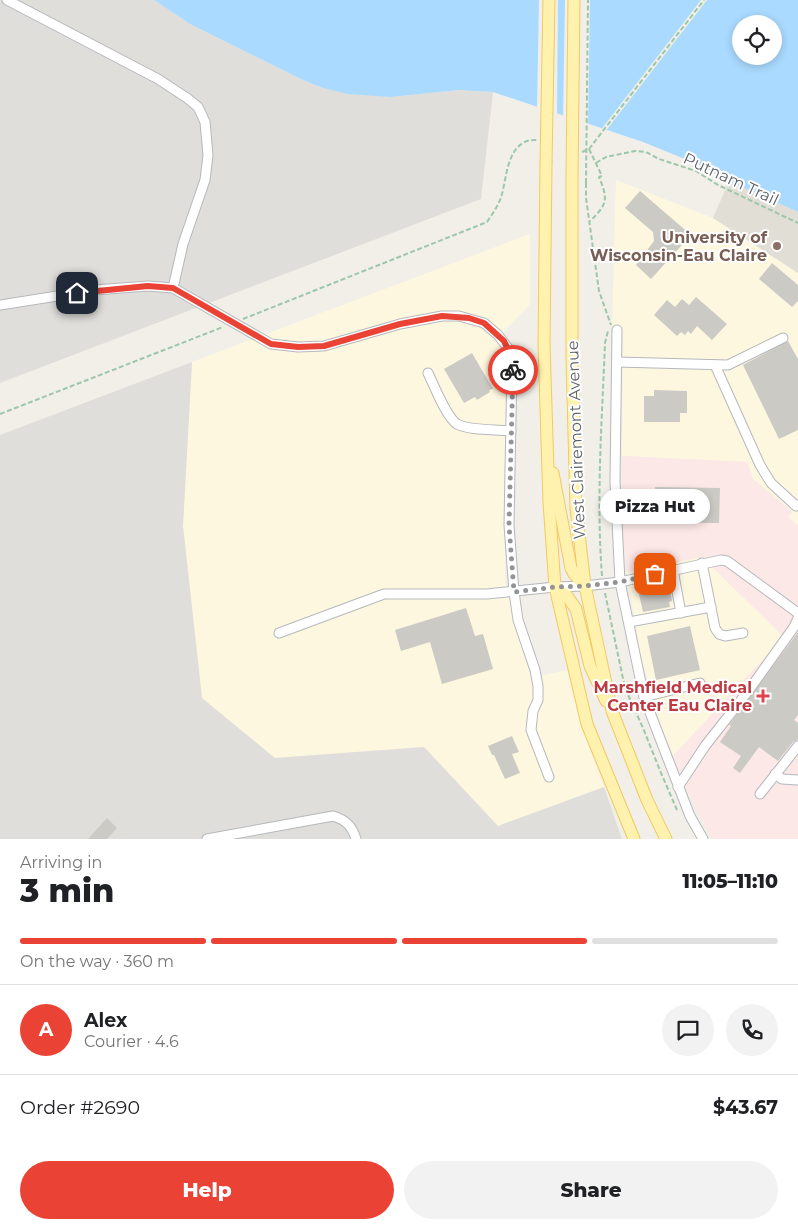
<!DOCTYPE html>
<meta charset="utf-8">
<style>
:root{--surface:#fff;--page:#f2f2f2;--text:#202124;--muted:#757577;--line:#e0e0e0;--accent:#ea4335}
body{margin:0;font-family:Montserrat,sans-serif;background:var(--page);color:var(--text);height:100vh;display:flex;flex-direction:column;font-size:19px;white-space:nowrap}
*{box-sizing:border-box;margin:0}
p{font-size:16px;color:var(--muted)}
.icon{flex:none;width:28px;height:28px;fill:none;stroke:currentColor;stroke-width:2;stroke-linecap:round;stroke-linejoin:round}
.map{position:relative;height:839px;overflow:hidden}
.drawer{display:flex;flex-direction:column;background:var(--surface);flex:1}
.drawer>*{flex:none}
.controls{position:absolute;left:732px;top:15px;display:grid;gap:10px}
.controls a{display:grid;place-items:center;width:50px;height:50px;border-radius:50%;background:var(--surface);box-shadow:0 2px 8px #0003;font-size:25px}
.pin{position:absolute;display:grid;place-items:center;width:42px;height:42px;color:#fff;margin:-21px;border-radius:10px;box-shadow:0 2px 8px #0006}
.courier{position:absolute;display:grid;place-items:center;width:50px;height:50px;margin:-25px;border:4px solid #ea4335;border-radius:50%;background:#fff;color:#222;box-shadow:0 1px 6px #0007}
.bubble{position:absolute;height:35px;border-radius:18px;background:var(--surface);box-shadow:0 2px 8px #0003;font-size:16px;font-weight:800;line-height:35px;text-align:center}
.headline em{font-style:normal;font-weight:800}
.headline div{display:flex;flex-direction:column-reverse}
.headline{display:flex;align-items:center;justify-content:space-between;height:85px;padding:0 20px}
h1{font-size:32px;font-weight:800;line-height:38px}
.bar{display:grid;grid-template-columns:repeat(4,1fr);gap:8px 5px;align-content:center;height:60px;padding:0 20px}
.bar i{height:6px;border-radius:4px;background:var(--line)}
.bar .on{background:var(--accent)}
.bar p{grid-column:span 4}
.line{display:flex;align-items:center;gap:12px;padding:0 20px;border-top:1px solid var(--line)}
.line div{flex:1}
.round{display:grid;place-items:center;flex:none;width:52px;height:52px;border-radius:26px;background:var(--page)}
.action{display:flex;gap:10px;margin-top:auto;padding:10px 20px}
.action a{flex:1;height:58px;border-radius:30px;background:var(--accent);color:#fff;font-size:20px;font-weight:800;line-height:58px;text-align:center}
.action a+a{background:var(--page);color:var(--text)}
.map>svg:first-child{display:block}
.commercial{fill:#fef7e0}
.industrial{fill:#e0deda}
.education{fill:#e1ded6}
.medical{fill:#fce8e6}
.water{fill:#aadaff;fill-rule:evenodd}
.pier{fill:#f1efe8}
.building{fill:#cccac5}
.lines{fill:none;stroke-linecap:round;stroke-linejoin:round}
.minor-casing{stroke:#b5b8bc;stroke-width:11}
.major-casing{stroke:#f2c960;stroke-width:13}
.path{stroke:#9cc7a9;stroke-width:2;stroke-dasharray:5 2.5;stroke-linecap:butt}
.minor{stroke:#fff;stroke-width:9}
.major{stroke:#fff2af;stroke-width:11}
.major-bridge-casing{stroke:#f2c960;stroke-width:13;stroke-linecap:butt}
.path-bridge{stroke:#9cc7a9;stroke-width:2;stroke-dasharray:5 2.5;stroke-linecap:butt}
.major-bridge{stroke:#fff2af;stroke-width:11}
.done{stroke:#929495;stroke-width:5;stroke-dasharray:0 9}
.route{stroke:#ea4335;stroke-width:6}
.education-dot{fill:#8d6e63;stroke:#fff;stroke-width:2}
.health-dot{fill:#e0444e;stroke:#fff;stroke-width:2}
.labels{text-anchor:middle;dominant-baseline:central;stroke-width:4;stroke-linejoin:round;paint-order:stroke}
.street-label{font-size:16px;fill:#5f6368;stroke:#fff}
.education-label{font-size:16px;font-weight:bold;fill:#785e54;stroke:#fff;text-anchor:end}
.health-label{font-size:16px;font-weight:bold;fill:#be3a42;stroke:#fff;text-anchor:end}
</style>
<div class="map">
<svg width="798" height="839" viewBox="0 0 798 839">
<rect width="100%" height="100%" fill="#f1efe8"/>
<g class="commercial">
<path d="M616 180 713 218 798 273V526L788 517 792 511 753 479 747 462 622 456 623 331H612Z"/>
<path d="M530 234V304L497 339 506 361 505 582 531 678 567 670 589 746 604 787 498 826 424 747 275 758 202 698 183 526 192 362Z"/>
<path d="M702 557 784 637 673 756 658 718 640 653 627 572Z"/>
</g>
<g class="industrial">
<path d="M0 0H154L190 24 303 80 323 88 391 97 459 90 493 92 481 199 0 383Z"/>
<path d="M192 362 183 526 202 698 275 758 424 747 498 826 604 787 622 839H0V435Z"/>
</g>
<path class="education" d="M729 181 798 212V273L713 218Z"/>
<path class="medical" d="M622 456 747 462 753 479 792 512 788 517 798 526V839H712L689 795 673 756 784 637 702 557 627 572 622 523Z"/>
<path class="water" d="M154 0H798V212L729 181 697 164 643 142 493 92 459 90 391 97 348 94 323 88 303 80 190 24ZM741 24H774V56H741Z"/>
<g class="pier">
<path d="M539 0H558L557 116 537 110Z"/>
<path d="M565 0H590L588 127 563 118Z"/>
<path d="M701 0H707L605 132 600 131Z"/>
</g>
<g class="building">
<path d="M640 191 691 235 651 279 636 265 654 241 653 232 625 208Z"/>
<path d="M772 263 798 285V301L792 307 759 279Z"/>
<path d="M696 297 727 324 712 340 697 326 691 334 688 331 685 335 681 332 677 336 654 315 667 300 675 307 682 299 689 305Z"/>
<path d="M788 341 798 359V430L779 439 743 365Z"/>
<path d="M472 353 493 389 489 390 490 392 477 400 475 397 464 403 444 369Z"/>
<path d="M654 390 687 391V413H680V422H644V396H654Z"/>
<path d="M655 487 720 488 719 523H655Z"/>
<path d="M659 580 660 584 669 582 672 601 669 602 670 607 643 612 637 585Z"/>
<path d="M466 608 475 636 483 634 493 669 442 684 430 642 401 651 395 630Z"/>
<path d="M690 626 700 670 656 680 647 636Z"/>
<path d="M798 632V715L794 720 798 723V740L793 742 778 761 759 747 740 773 733 768 741 756 720 742 731 726 729 725Z"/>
<path d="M512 736 519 752 512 754 520 773 505 779 494 755H492L488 746Z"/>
<path d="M107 818 117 828 107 839H88Z"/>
</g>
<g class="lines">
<defs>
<g id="minor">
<path d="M7 0 158 79 187 98 198 107 205 122 208 155 205 180 183 244 173 288"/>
<path d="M0 305 95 290 148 286 173 288 271 344 298 347 324 346 400 324 442 316H459L484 323 498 335 508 348 512 365 509 525 514 592 518 620 535 670 538 686V700L533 711 531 730 549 777"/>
<path d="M617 330 615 481 620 582 644 697 690 816 703 839"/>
<path d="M617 362 728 365 783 338"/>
<path d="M715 365 760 465 771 483 796 506 798 505"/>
<path d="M428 373C434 385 446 417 457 424 470 431 496 429 511 431"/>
<path d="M702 563 715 628 719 634 725 636 743 633"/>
<path d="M673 570 681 613"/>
<path d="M629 622 711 607"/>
<path d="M279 633 384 594H487L555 587 585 586 620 582 721 560 727 561 798 613"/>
<path d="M644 697 700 683"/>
<path d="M775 774 782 779 798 780"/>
<path d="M678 787 705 746 749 690 794 627 798 618"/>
<path d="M760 794 798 746"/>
<path d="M207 839 333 816C346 820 352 826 356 839"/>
</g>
<g id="major">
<path d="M546 163 544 345 549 502 555 587 587 724 634 839"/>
<path d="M572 177V358L576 508 585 586 612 711 647 800 666 839"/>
<path d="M553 473 571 568 574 574 585 586"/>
<path d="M555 587 567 596 576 609 590 666 606 701"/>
</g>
</defs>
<use href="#minor" class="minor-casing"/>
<use href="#major" class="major-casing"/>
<g class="path">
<path d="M589 149 704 0"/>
<path d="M589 149 602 176 599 177C608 199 608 204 590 221"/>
<path d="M582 152 589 149"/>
<path d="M596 163 606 157 616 155 635 151 646 152 659 159 696 171 718 185 798 223"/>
<path d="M586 183V198L599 291 611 325"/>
<path d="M243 319 487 222C493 213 499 205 502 194 507 175 508 138 537 140"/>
<path d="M0 414 223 327"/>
<path d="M602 576C596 498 602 421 605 343L608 331"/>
<path d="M605 593 625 688 643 728 661 773 677 810"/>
</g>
<use href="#minor" class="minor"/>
<use href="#major" class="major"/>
<defs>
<g id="major-bridge">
<path d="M546 163 549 0"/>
<path d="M572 177 574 0"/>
</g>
</defs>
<use href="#major-bridge" class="major-bridge-casing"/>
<path class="path-bridge" d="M586 183 588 0"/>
<use href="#major-bridge" class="major-bridge"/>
</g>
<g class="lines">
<path class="done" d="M513 370 509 525 514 592 555 587 585 586 620 582 655 574"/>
<path class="route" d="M77 293 148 286 173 288 271 344 298 347 324 346 400 324 442 316 469 318 484 323 504 341 510 354 513 370"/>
</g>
<circle class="education-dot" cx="777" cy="246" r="5"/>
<path class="health-dot" d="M760.5 688.5h5v5h5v5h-5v5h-5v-5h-5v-5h5z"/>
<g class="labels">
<g class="street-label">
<text transform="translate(731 179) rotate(25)">Putnam Trail</text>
<text transform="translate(576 440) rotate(-92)">West Clairemont Avenue</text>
</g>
<g class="education-label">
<text x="767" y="237">University of<tspan x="767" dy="18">Wisconsin-Eau Claire</tspan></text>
</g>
<g class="health-label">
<text x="752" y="687">Marshfield Medical<tspan x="752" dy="18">Center Eau Claire</tspan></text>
</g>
</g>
</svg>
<div class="controls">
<a><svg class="icon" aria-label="locate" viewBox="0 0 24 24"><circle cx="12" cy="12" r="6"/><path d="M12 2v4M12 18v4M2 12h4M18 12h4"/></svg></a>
</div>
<div class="pin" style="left:655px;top:574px;background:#ea580c"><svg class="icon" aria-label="bag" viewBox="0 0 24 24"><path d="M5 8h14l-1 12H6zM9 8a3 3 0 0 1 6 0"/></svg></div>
<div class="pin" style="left:77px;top:293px;background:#1f2937"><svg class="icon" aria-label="home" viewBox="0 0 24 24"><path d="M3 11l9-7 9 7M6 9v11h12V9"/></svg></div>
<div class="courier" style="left:513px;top:370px"><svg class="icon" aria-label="bike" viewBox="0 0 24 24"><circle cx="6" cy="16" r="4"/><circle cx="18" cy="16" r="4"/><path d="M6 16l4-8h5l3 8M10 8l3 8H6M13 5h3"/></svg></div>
<div class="bubble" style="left:600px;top:489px;width:110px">Pizza Hut</div>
</div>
<section class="drawer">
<div class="headline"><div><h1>3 min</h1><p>Arriving in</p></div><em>11:05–11:10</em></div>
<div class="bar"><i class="on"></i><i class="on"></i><i class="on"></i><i></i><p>On the way · 360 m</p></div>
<div class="line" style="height:90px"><b class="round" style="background:var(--accent);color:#fff">A</b><div><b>Alex</b><p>Courier · 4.6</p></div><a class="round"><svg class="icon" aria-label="chat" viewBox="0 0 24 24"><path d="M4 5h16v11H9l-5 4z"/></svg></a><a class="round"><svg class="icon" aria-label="phone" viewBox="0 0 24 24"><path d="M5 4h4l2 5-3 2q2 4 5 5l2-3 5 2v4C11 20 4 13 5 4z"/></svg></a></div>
<div class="line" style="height:65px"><div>Order #2690</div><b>$43.67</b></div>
<div class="action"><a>Help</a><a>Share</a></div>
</section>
